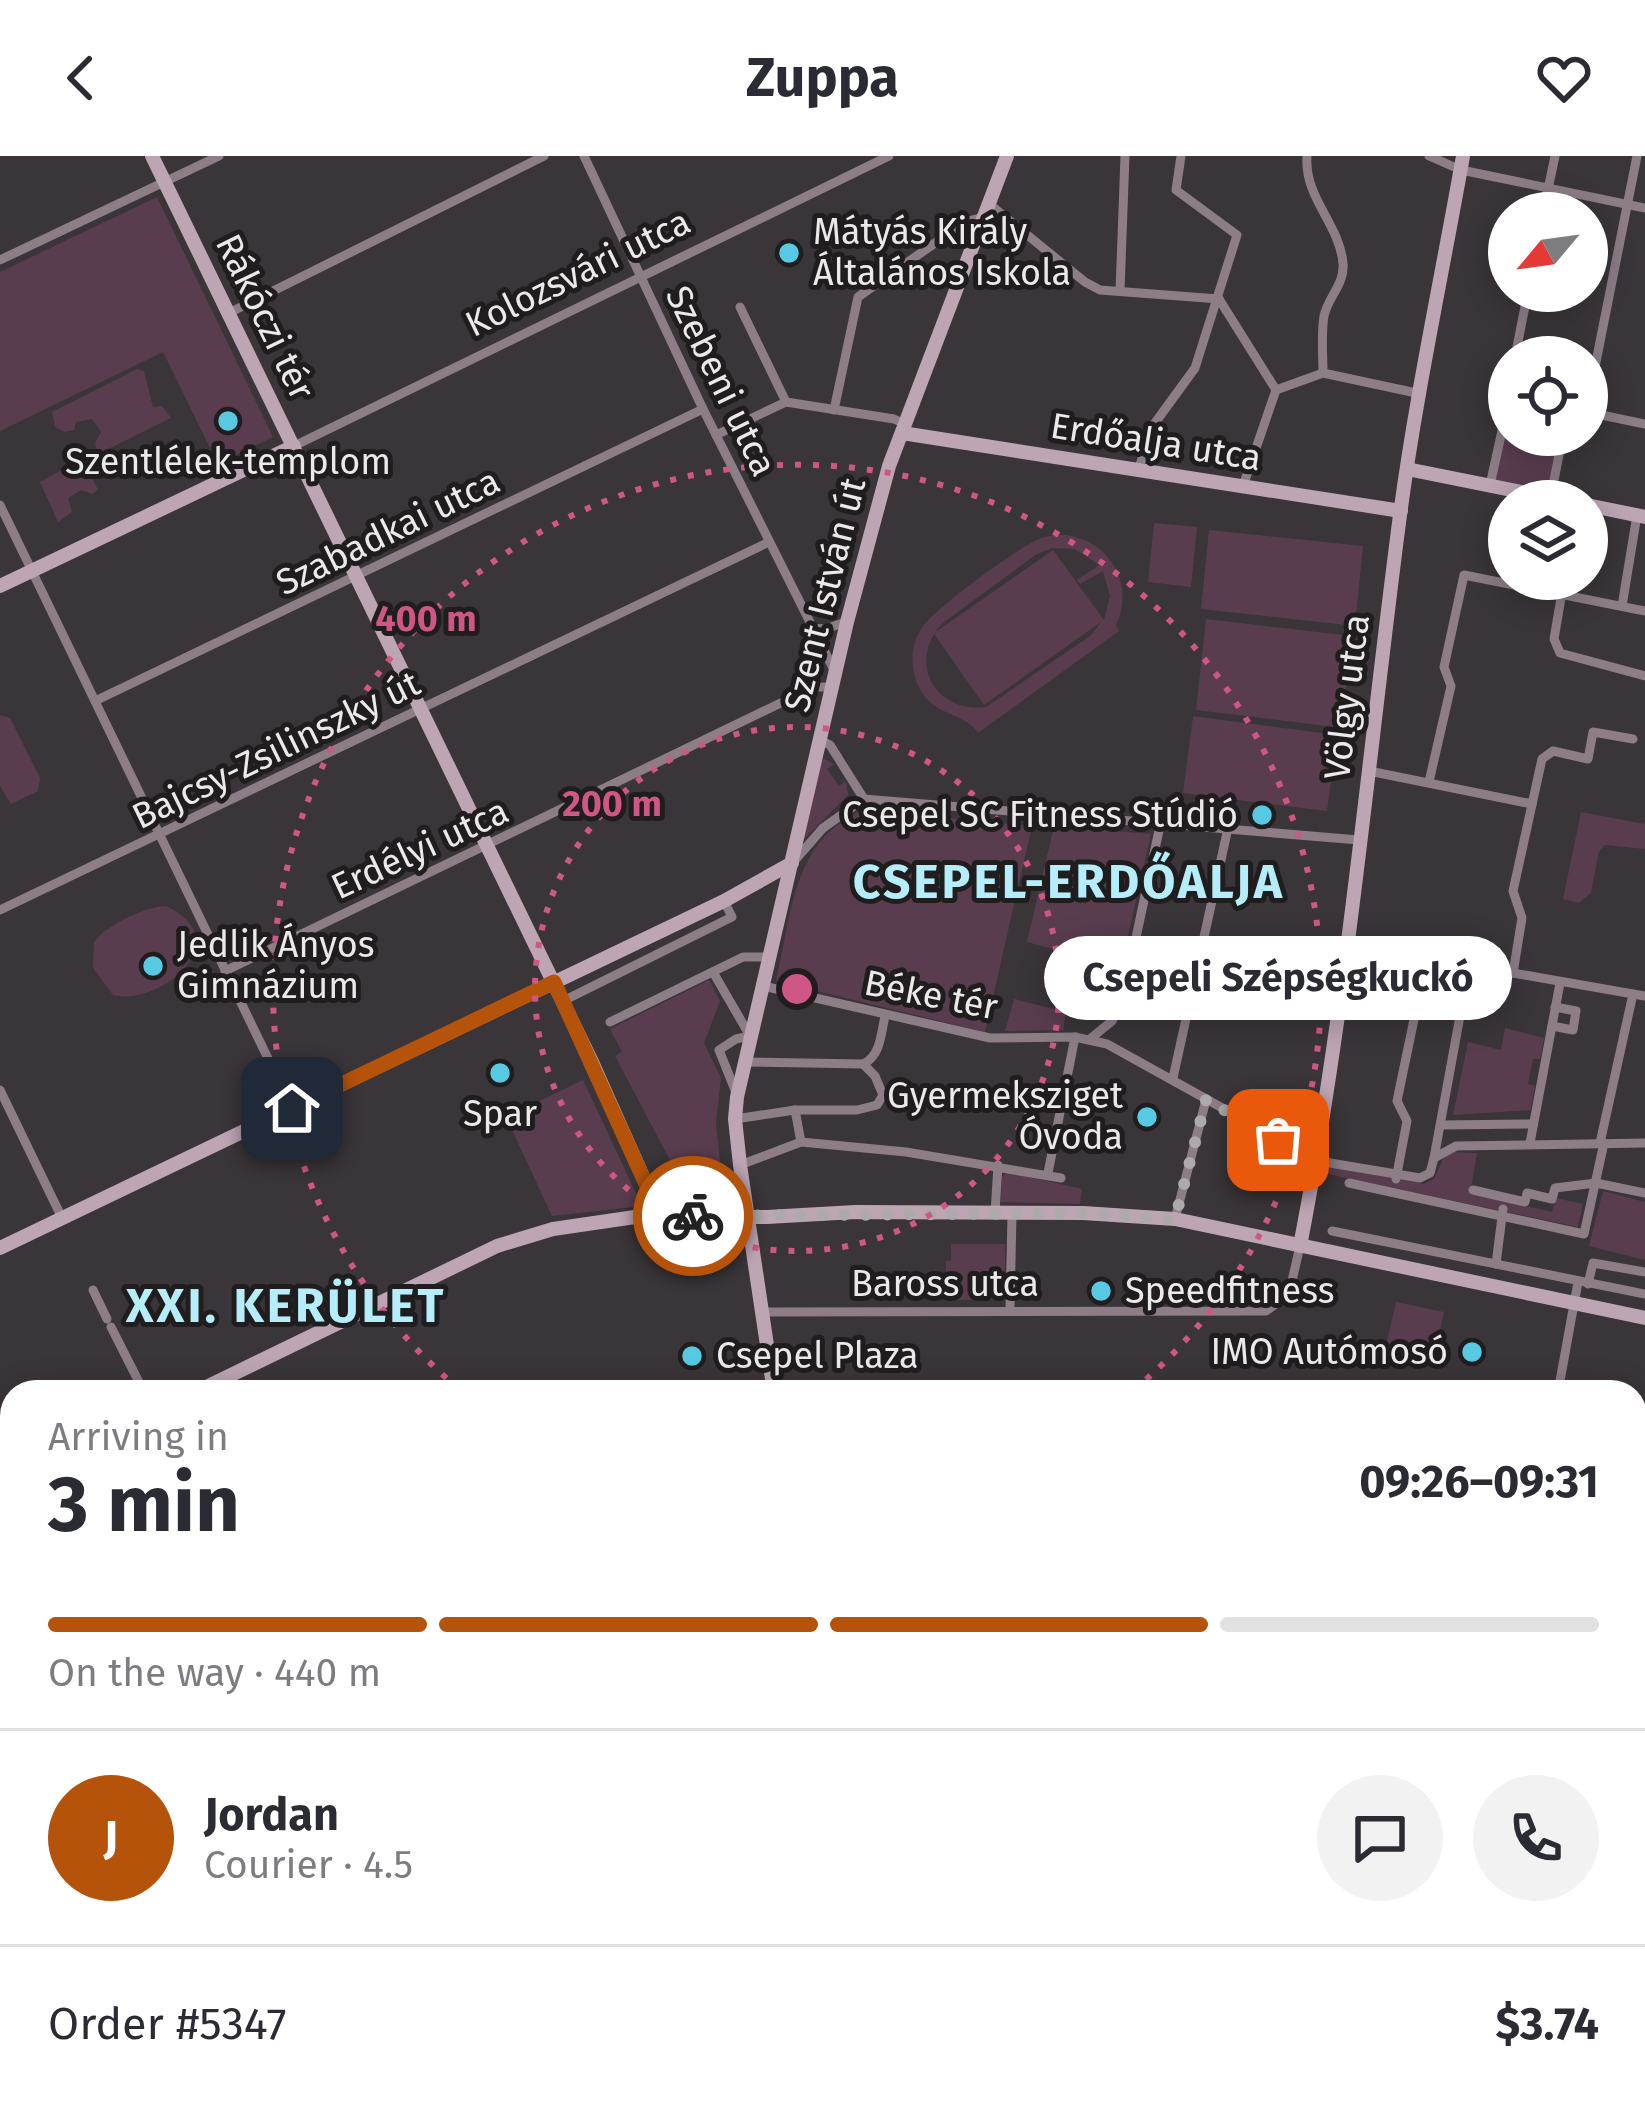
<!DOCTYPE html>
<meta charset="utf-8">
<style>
:root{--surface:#fff;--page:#f2f2f3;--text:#2b2b33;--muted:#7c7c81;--line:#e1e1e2;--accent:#b45309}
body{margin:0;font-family:"Fira Sans",sans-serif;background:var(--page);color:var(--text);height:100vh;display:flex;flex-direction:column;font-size:45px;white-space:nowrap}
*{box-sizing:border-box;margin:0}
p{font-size:39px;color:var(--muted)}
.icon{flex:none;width:66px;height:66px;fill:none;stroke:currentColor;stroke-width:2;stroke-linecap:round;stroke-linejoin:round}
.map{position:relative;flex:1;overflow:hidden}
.side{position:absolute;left:0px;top:1224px;width:1647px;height:747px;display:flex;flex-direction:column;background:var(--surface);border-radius:36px 36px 0 0;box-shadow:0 6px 30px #0003}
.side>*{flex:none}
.needle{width:78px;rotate:241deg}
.tools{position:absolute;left:1488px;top:36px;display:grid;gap:24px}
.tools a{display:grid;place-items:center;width:120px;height:120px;border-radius:50%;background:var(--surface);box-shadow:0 6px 30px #0003;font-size:60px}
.pin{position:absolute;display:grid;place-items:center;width:102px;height:102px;color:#fff;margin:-51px;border-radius:24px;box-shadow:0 6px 18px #0006}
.courier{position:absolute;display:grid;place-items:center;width:120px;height:120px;margin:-60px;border:9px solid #b45309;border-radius:50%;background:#fff;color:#222;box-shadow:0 3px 15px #0007}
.bubble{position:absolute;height:84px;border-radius:42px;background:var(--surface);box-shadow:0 6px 30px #0003;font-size:39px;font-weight:700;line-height:84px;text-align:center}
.overview em{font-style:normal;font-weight:700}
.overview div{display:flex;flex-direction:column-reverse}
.overview{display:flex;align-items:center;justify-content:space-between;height:204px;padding:0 48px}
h1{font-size:78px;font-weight:700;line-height:90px}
.bar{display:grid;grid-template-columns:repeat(4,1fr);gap:18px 12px;align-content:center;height:144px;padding:0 48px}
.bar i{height:15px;border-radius:9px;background:var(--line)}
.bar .on{background:var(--accent)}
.bar p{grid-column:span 4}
.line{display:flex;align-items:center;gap:30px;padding:0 48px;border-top:3px solid var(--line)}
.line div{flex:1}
.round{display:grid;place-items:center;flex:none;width:126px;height:126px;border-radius:63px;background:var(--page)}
header{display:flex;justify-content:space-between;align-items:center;height:156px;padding:0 48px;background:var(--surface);font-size:54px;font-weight:700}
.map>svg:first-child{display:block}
.green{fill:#593d4f;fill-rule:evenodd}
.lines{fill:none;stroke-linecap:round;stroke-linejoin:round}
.street{stroke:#8c7d87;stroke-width:9}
.secondary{stroke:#bda5b4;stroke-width:14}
.tram{stroke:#b9b6b8;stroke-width:3}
.done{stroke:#adaaac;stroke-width:12;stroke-dasharray:0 21.6}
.route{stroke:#b45309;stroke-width:15}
.ring{fill:none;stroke:#cf5786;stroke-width:6;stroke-dasharray:6 12}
.poi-dot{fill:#57c9e3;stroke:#1f1d1e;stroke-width:4.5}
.labels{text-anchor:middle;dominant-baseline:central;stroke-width:10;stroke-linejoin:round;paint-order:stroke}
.poi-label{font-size:36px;fill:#ece9eb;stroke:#1f1d1e;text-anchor:start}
.street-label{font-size:36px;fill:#ece9eb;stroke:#1f1d1e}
.district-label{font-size:48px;font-weight:bold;letter-spacing:3px;fill:#b5edfb;stroke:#1f1d1e}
.centre{fill:#cf5786;stroke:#1f1d1e;stroke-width:6}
.ring-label{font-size:36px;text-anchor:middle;font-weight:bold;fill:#cf5786;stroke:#1f1d1e;stroke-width:10;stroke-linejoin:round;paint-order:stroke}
</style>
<header><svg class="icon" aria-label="back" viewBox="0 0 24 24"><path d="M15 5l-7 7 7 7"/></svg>Zuppa<svg class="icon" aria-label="heart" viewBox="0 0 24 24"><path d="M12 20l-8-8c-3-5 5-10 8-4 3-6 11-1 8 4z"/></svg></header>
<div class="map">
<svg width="1645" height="1970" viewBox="0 0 1645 1970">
<rect width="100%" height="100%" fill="#393538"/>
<g class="green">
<path d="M157 41 273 281 218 308 163 196 0 275V116Z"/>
<path d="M137 213 144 215 153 251 162 250 171 262 98 298 95 287 101 276 92 263 76 266 74 274 65 276 55 271 52 256Z"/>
<path d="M1509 243V279H1563L1550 342 1490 329Z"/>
<path d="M78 293 98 334 92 338 81 334 68 342 72 356 58 366 40 326 71 309Z"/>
<path d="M1154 367 1197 371 1191 431 1148 426Z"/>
<path d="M1209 374 1363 390 1355 470 1201 453Z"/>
<path d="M1066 379C1111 386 1135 428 1116 470L1119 475 978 577C963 554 931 562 917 527 910 509 911 489 921 473 933 453 1016 393 1039 383 1048 379 1057 379 1066 379ZM1052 392 1075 393 1099 409 1077 424 1080 428 1103 415 1110 440 1104 464 1053 394 934 477 944 466 1037 398ZM1101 466 1090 480 986 551C943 557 911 518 934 478L984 549Z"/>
<path d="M1206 463 1352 480 1342 572 1196 554Z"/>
<path d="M0 559 10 562 40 622 38 635 11 648 0 630Z"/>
<path d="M1193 560 1337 579 1327 655 1183 637Z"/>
<path d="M825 603 834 608 827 613 839 630 846 625 848 639 801 686 819 605Z"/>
<path d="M864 654 1032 670 985 876 776 825C792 758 792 683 864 654Z"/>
<path d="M1581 656 1645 668V693L1605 689 1599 695 1591 737 1579 747 1563 743Z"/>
<path d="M1054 670 1151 678 1121 811 1027 786Z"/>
<path d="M166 750C241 785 158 851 113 839L93 812 94 786C107 768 145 751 166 750Z"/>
<path d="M709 824 720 845 704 887 721 922 716 967 723 1035 713 1040 664 1038 653 1017 671 1006 615 900 622 896 610 873Z"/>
<path d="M1014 843 1066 856 1063 874 1005 875Z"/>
<path d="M1505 872 1544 882 1540 903H1533L1528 928 1535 930 1530 954 1453 959 1468 886 1501 894Z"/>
<path d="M583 924 642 1050 552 1060 506 961Z"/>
<path d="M1453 996 1477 997 1470 1038 1552 1056 1556 1042 1583 1048 1578 1071 1328 1018 1329 1010 1424 1028 1434 1023 1443 1003Z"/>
<path d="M1007 1016 1082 1033 1080 1048 1001 1046 1002 1021Z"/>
<path d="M1603 1035 1645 1046V1104L1589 1090Z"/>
<path d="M951 1088H1005V1144H946V1138L953 1137V1131H946V1105L951 1104Z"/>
<path d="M1396 1146 1444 1156 1433 1209 1386 1190Z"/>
</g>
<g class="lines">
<g class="street">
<path d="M584 0 703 253 835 516"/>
<path d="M1307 0C1304 42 1339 67 1343 107 1345 128 1328 141 1324 160 1321 178 1323 199 1323 217"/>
<path d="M1429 0 1461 14 1645 52"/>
<path d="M988 47 1085 126 1100 134 1219 143"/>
<path d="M1543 57 1555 0"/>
<path d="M0 104 219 0"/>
<path d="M1120 135 1125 0"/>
<path d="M1219 143 1276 234"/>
<path d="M740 151 786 246 894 263 905 268"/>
<path d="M229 157 544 0"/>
<path d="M1515 201 1528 135"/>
<path d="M1276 234 1323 217 1421 238"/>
<path d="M1587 251 1637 0"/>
<path d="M834 254 858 141 965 66 983 61"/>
<path d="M1587 256 1645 268"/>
<path d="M716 279 786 246"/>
<path d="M294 290 889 0"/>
<path d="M1139 312 1152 271 1195 212 1237 79 1176 34 1181 0"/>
<path d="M1490 329 1509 243"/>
<path d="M1243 330 1276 234"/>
<path d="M1550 344 1563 279"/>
<path d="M0 349 292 952"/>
<path d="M1562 436 1554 483 1560 497 1645 520"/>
<path d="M1622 450 1637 359"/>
<path d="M811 472 825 473 846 466"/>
<path d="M95 545 703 253"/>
<path d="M820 584 830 589 864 643"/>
<path d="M1369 615 1532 648"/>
<path d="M1429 626 1451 530 1444 511 1464 419 1645 455"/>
<path d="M864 643 1359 684"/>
<path d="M796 703 823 672 864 643"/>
<path d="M0 754 769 386"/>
<path d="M225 815 814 531H832"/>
<path d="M713 816 750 880 736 883 719 894 737 939"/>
<path d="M1513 817 1522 762 1513 735 1542 603 1553 595 1588 603 1593 576 1633 583"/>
<path d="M1513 817 1645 840"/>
<path d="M763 830 990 882 1075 881 1107 888 1318 1005 1420 1022 1430 1017 1434 1002 1456 990 1645 987"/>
<path d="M563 845 732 761 724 745"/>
<path d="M610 866 743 801H770"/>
<path d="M1552 870 1573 874 1576 855 1555 851"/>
<path d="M1090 883 1112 865 1123 842 1161 665"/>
<path d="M744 906 863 908C881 900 881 877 885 860"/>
<path d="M1173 922 1228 672"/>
<path d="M0 934 62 1062"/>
<path d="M795 954 801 986 906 996 1061 1022"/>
<path d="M735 963 795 954H857L877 949 883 939 875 920 863 908"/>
<path d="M1441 969 1533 968"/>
<path d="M1530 987 1560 827"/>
<path d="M1600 987 1633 838"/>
<path d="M1434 1002 1460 860"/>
<path d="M740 1009 801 986"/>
<path d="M1048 1017 1075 881"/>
<path d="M1396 1023 1407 965 1397 945 1422 825 1439 813 1491 823 1513 817"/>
<path d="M1349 1027 1584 1078 1604 987"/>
<path d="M1473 1034 1525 1046 1527 1037 1552 1043 1555 1032 1596 1027 1645 1037"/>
<path d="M995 1057 998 1009"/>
<path d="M1175 1063 1206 944"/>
<path d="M1332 1075 1645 1138"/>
<path d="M1496 1108 1503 1053"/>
<path d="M1588 1128 1593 1107 1645 1116"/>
<path d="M93 1134 107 1163"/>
<path d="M1010 1153 1012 1058"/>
<path d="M763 1156 1266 1155 1289 1138 1300 1090"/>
<path d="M111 1171 144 1236"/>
<path d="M1558 1236 1578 1126"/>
<path d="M0 1433 12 1427"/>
<path d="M0 1481 12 1475"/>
<path d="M0 1784 1 1787 12 1782"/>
<path d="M776 1959 829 1970"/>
<path d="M183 1970 184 1959"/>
<path d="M673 1970 674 1959"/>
<path d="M901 1970 903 1959"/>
</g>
<g class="secondary">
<path d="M152 0 592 906 661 1061"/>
<path d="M902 277 1401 355"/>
<path d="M1407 313 1566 345"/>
<path d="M1587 349 1645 361"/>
<path d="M0 430 294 290"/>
<path d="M1300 1090C1347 848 1368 603 1400 359 1416 239 1442 119 1463 0"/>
<path d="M0 1092 724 745 792 707"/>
<path d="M196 1236 497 1090 553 1073 635 1061H767L855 1056 1083 1057 1175 1063 1645 1162"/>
<path d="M774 1236 740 1009 735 963 737 941 847 466 889 310 1007 0"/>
<path d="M1635 1284H1645"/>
<path d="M0 1332 12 1326"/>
<path d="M0 1626 12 1620"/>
<path d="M0 1644 12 1639"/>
<path d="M0 1819 12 1813"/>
<path d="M0 1833 12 1828"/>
<path d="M998 1970 1000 1959"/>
</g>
<g class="tram">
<path d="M820 1236 869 1226H981"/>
<path d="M0 1639 12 1633"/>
</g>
</g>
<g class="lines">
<path class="done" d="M693 1060 1083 1057 1175 1063 1206 944 1278 984"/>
<path class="route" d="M292 952 554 826 661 1061 693 1060"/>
</g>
<g class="ring">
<circle cx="797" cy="833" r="262"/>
<path d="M460 1234A524 524 0 1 1 1134 1234"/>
</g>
<g class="poi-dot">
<circle cx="789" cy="97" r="12"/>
<circle cx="228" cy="265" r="12"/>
<circle cx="1262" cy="659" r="12"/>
<circle cx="153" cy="810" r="12"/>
<circle cx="500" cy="917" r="12"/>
<circle cx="1147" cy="961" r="12"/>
<circle cx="1101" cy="1135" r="12"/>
<circle cx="1472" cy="1196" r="12"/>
<circle cx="692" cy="1200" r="12"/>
</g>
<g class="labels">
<g class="poi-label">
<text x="813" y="76">Mátyás Király<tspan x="813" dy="41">Általános Iskola</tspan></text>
<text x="228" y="306" text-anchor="middle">Szentlélek-templom</text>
<text x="1238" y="659" text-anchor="end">Csepel SC Fitness Stúdió</text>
<text x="177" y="789">Jedlik Ányos<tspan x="177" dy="41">Gimnázium</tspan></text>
<text x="1123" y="940" text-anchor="end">Gyermeksziget<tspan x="1123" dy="41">Óvoda</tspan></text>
<text x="500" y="958" text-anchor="middle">Spar</text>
<text x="1125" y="1135">Speedfitness</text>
<text x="1448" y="1196" text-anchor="end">IMO Autómosó</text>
<text x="716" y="1200">Csepel Plaza</text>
</g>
<g class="street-label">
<text transform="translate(578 117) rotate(-26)">Kolozsvári utca</text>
<text transform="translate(265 161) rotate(64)">Rákóczi tér</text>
<text transform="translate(721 225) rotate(64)">Szebeni utca</text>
<text transform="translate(1156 286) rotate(9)">Erdőalja utca</text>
<text transform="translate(388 376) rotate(-26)">Szabadkai utca</text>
<text transform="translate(825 439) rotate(-76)">Szent István út</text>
<text transform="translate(1347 541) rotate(-83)">Völgy utca</text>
<text transform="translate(276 594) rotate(-26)">Bajcsy-Zsilinszky út</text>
<text transform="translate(420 693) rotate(-25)">Erdélyi utca</text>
<text transform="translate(931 839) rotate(11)">Béke tér</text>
<text x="945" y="1128">Baross utca</text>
</g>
<g class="district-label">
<text x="1069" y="726">CSEPEL-ERDŐALJA</text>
<text x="286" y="1150">XXI. KERÜLET</text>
</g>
</g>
<circle cx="797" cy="833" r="18" class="centre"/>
<g class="ring-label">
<text x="426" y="475">400 m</text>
<text x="612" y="660">200 m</text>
</g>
</svg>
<div class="tools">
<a><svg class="needle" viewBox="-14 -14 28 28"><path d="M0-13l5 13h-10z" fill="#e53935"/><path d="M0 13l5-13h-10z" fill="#7c7c81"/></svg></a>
<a><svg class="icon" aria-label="locate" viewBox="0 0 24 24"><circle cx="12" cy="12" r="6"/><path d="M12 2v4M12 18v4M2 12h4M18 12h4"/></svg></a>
<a><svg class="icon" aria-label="layers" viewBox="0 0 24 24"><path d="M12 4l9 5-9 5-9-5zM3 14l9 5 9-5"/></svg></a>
</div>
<div class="pin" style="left:1278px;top:984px;background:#ea580c"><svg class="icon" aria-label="bag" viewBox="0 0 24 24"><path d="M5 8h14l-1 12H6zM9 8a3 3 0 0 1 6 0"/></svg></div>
<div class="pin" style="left:292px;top:952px;background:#1f2937"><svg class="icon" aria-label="home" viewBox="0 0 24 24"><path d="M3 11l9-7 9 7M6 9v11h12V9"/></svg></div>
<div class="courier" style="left:693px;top:1060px"><svg class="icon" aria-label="bike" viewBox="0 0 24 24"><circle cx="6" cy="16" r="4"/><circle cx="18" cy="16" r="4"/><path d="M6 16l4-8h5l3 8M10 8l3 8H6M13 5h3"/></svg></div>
<div class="bubble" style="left:1044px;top:780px;width:468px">Csepeli Szépségkuckó</div>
<section class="side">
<div class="overview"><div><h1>3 min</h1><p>Arriving in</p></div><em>09:26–09:31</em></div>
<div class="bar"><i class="on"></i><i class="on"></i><i class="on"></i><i></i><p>On the way · 440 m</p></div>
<div class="line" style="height:216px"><b class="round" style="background:var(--accent);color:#fff">J</b><div><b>Jordan</b><p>Courier · 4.5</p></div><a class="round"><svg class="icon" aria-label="chat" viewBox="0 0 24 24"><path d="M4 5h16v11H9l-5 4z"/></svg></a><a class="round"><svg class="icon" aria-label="phone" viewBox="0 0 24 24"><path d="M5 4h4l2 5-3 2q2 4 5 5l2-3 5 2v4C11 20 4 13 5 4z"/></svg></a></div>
<div class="line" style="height:156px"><div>Order #5347</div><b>$3.74</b></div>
</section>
</div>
